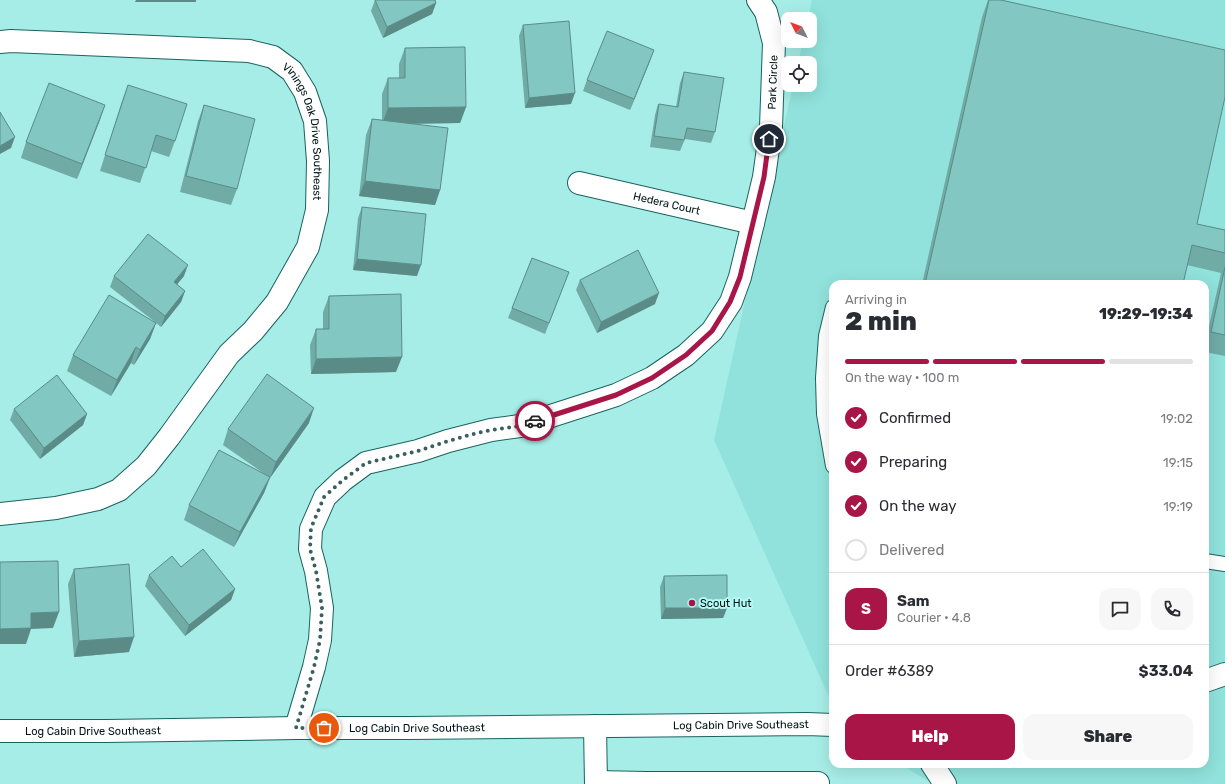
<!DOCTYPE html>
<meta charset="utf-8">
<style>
:root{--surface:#fff;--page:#f7f7f7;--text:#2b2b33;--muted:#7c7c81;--line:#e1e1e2;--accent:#a91547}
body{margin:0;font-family:Rubik,sans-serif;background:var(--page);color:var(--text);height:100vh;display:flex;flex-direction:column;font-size:15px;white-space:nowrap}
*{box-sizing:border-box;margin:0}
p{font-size:13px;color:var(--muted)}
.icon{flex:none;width:22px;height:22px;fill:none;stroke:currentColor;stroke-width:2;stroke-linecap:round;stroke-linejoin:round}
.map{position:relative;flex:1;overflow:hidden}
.side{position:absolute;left:829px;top:280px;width:380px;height:488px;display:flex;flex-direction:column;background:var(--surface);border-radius:12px;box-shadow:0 4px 16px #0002}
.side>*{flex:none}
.needle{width:26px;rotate:312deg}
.buttons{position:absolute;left:781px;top:12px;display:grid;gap:8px}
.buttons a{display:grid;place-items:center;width:36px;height:36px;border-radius:8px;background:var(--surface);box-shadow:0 4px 16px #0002;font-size:20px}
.pin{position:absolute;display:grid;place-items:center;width:34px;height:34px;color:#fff;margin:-17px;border:2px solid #fff;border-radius:50%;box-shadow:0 1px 4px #0007}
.courier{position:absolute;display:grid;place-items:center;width:40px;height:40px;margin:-20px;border:3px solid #a91547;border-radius:50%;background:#fff;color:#222;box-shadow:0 1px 5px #0007}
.summary em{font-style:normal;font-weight:800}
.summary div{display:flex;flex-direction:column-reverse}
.summary{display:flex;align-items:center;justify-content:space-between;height:68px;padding:0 16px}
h1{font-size:26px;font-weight:800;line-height:30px}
.bar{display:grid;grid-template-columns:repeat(4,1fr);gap:6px 4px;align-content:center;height:48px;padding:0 16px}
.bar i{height:5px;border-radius:3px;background:var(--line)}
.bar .on{background:var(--accent)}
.bar p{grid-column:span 4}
.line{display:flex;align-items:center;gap:10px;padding:0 16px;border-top:1px solid var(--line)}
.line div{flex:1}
.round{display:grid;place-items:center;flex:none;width:42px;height:42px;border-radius:12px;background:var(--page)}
ol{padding:0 16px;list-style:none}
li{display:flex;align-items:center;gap:12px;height:44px}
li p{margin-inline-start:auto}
li .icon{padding:4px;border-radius:50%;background:var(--accent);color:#fff;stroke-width:4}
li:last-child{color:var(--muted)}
li i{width:22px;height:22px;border:2px solid var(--line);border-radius:50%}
.button{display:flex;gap:8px;margin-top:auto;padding:8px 16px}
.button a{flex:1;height:46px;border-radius:12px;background:var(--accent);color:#fff;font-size:16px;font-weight:800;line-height:46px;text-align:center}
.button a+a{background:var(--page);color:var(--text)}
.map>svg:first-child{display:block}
.built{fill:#91e2dc}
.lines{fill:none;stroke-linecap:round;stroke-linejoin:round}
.lane-casing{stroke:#19635f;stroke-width:16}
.street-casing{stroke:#19635f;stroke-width:24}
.secondary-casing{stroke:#19635f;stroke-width:24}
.lane{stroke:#fff;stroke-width:14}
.street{stroke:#fff;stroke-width:22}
.secondary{stroke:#fff;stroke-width:22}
.wall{fill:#70aba6}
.shaded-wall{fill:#5b8b87}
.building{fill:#82c7c1;stroke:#5b8b87}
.done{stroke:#3a605d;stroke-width:4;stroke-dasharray:0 7.2}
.route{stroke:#a91547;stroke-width:5}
.poi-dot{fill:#a91547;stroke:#b4faf4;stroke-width:1.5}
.labels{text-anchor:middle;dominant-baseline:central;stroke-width:4;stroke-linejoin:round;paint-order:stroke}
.street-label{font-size:11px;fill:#001413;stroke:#b4faf4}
.poi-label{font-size:11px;fill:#001413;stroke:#b4faf4;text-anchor:start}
</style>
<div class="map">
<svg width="1225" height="784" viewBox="0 0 1225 784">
<rect width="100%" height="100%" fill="#a7ede7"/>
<path class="built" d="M812 0H1225V784H933L900 764H1205V284H833V706L714 440 793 85H810V63H798L803 41H810V19H808Z"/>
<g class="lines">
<defs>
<g id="lane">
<path d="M833 307 826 336 823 378 824 414 833 466"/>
<path d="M1205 561 1225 564"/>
</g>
<g id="street">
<path id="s1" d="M0 42 11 41 249 51 273 57 292 71 305 92 315 121 318 161 317 210 308 247 277 302 253 331 229 354 169 437 146 466 119 490 98 499 56 508 0 514"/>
<path id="s2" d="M579 183 753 223"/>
<path d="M1205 681 1225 674"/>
<path d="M595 726 596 784"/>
<path id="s3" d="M296 728 314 667 320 640 322 608 316 571 310 549 311 529 325 497 343 480 366 463 418 451 448 441 491 430 520 426 616 395 652 378 686 355 712 331 731 302 740 277 764 177 771 127 774 43 766 12 758 0"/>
<path d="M596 782 646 783H818"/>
</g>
<g id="secondary">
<path id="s4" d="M0 731H106L296 728H409L807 724 833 725"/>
<path d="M932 764 945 784"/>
</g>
</defs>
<use href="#lane" class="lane-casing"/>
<use href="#street" class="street-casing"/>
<use href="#secondary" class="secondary-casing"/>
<use href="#lane" class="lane"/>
<use href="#street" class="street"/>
<use href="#secondary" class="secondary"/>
</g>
<g class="wall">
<path d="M375 0 436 3 432 14 383 38 371 11Z"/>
<path d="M988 0H1001L1197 224 1225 230V356L1205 352V344L1221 273 1187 265 1183 284H922L982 17Z"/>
<path d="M523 25 571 104 525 108 519 36Z"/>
<path d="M405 48 466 107 460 123 411 124 440 190 435 205 359 196 366 135 372 119 382 120V94L388 78H399V64Z"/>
<path d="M650 61 630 110 583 91 587 80Z"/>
<path d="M684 72 715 132 711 143 685 139 680 151 650 147 655 115 658 104 676 107 680 83Z"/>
<path d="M128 85 175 141 169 157 151 151 140 183 100 171 122 101Z"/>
<path d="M105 105 77 179 21 158 26 142Z"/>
<path d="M204 105 237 189 231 205 180 192 198 121Z"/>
<path d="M362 207 417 276 353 270 358 218Z"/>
<path d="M569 272 545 334 508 318 512 308Z"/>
<path d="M114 276H184L177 284 185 291 181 302 161 327 156 323 150 339 134 365 131 363 111 396 67 371 73 355 155 322 110 287Z"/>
<path d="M580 280 655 304 597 333 576 290Z"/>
<path d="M329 296 396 372 311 374 310 345 316 329H323V312Z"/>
<path d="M14 409 87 414 83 425 40 459 10 420Z"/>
<path d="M309 423 270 478 264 493 234 547 184 520 189 505 266 475 223 445 228 429Z"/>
<path d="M181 567 235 589 231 600 185 636 145 586 149 575Z"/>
<path d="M74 569 129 652 74 657 68 584Z"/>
<path d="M664 576 727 608 723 618 661 619 660 587Z"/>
</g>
<g class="shaded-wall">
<path d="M136 0H196V2H135Z"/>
<path d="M436 3 432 14 383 38 387 27Z"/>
<path d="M654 50 650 61 630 110 634 99Z"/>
<path d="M575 93 571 104 525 108 529 98Z"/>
<path d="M105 105 100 120 77 179 82 164Z"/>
<path d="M466 107 460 123 382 124 388 108Z"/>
<path d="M15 137 11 148 0 154V146Z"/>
<path d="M365 181 440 190 435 205 359 196Z"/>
<path d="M357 259 421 265 417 276 353 270Z"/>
<path d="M188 265 184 276 170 293 174 282Z"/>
<path d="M185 291 181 302 161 327 165 316Z"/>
<path d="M659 293 655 304 597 333 601 322Z"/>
<path d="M156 323 150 339 134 365 140 350Z"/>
<path d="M136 347 131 363 111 396 117 380Z"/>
<path d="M402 357 396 372 311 374 316 359Z"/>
<path d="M314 408 309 423 270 478 276 462Z"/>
<path d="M87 414 83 425 40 459 44 448Z"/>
<path d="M270 477 264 493 234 547 240 532Z"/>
<path d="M235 589 231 600 185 636 189 625Z"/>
<path d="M665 608H727L723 618 661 619Z"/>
<path d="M59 612 53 628 31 629 26 644H0V629L31 613Z"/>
<path d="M134 637 129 652 74 657 79 641Z"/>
</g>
<g class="building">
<path d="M375 0H435L436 3 387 27Z"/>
<path d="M989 0H1001L1225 50V97L1197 224 1225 230V253L1192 245 1183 284H925Z"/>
<path d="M569 21 575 93 529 98 523 25Z"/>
<path d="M607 31 654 50 634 99 587 80Z"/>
<path d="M465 47 466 107 388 108V78H405V48Z"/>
<path d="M684 72 724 78 715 132 687 128 684 140 654 136 659 104 678 107Z"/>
<path d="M49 83 105 105 82 164 26 142Z"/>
<path d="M128 85 187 104 175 141 156 135 146 168 105 155Z"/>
<path d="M204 105 255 119 237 189 186 176Z"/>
<path d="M0 112 15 137 0 146Z"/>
<path d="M372 119 448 128 440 190 365 181Z"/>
<path d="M362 207 426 214 421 265 357 259Z"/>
<path d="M148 234 188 265 174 282 185 291 165 316 114 276Z"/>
<path d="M638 250 659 293 601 322 580 280Z"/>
<path d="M532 258 569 272 549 323 512 308Z"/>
<path d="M1225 267V335L1211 332Z"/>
<path d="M401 294 402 357 316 359V329H329V296Z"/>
<path d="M109 295 156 323 140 350 136 347 117 380 73 355Z"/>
<path d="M267 374 314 408 276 462 228 429Z"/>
<path d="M57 375 87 414 44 448 14 409Z"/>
<path d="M219 450 270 477 240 532 189 505Z"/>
<path d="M203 549 235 589 189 625 149 575 172 556 181 567Z"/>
<path d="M58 561 59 612 31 613V628L0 629V562Z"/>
<path d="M129 564 134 637 79 641 74 569Z"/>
<path d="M727 575V608H665L664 576Z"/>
</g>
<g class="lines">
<path class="done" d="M324 728H296L314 667 320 640 322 608 316 571 310 549 311 528 324 497 343 480 366 463 418 451 448 441 477 433 491 430 520 426 535 421"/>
<path class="route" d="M535 421 616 395 652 378 686 355 712 331 730 302 740 277 764 177 769 139"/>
</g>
<circle class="poi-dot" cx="692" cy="603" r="4"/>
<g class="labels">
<g class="street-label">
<text stroke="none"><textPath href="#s3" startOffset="927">Park Circle</textPath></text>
<text stroke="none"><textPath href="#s1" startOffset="360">Vinings Oak Drive Southeast</textPath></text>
<text stroke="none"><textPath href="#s2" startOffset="90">Hedera Court</textPath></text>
<text stroke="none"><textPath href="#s4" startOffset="741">Log Cabin Drive Southeast</textPath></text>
<text stroke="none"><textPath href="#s4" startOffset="417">Log Cabin Drive Southeast</textPath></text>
<text stroke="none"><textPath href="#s4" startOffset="93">Log Cabin Drive Southeast</textPath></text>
</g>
<g class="poi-label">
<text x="700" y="603">Scout Hut</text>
</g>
</g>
</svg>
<div class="buttons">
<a><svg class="needle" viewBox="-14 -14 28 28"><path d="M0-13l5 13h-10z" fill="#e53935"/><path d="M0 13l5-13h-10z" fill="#7c7c81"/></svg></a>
<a><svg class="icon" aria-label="locate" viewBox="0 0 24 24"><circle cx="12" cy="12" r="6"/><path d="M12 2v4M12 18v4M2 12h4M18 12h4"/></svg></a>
</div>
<div class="pin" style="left:324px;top:728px;background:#ea580c"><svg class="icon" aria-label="bag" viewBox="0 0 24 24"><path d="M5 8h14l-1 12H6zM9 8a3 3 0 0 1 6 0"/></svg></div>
<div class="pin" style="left:769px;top:139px;background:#1f2937"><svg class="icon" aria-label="home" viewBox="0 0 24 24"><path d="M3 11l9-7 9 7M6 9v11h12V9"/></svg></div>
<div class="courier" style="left:535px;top:421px"><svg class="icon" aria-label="car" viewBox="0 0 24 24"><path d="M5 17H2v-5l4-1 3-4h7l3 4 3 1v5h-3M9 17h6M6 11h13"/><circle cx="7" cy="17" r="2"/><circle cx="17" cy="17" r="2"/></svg></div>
<section class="side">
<div class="summary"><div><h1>2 min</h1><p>Arriving in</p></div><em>19:29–19:34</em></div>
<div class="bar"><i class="on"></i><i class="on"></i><i class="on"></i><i></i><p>On the way · 100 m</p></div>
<ol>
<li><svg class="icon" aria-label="check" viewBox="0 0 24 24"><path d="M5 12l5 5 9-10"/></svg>Confirmed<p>19:02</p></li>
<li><svg class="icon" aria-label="check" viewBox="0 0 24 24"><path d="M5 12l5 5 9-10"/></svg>Preparing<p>19:15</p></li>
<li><svg class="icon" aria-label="check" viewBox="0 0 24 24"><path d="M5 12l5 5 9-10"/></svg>On the way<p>19:19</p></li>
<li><i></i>Delivered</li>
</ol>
<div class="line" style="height:72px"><b class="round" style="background:var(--accent);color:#fff">S</b><div><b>Sam</b><p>Courier · 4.8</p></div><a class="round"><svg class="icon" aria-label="chat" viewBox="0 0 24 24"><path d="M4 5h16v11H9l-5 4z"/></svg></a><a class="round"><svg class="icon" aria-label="phone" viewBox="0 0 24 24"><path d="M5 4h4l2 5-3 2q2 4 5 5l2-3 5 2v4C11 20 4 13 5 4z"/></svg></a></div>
<div class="line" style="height:52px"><div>Order #6389</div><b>$33.04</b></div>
<div class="button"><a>Help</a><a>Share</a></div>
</section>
</div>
